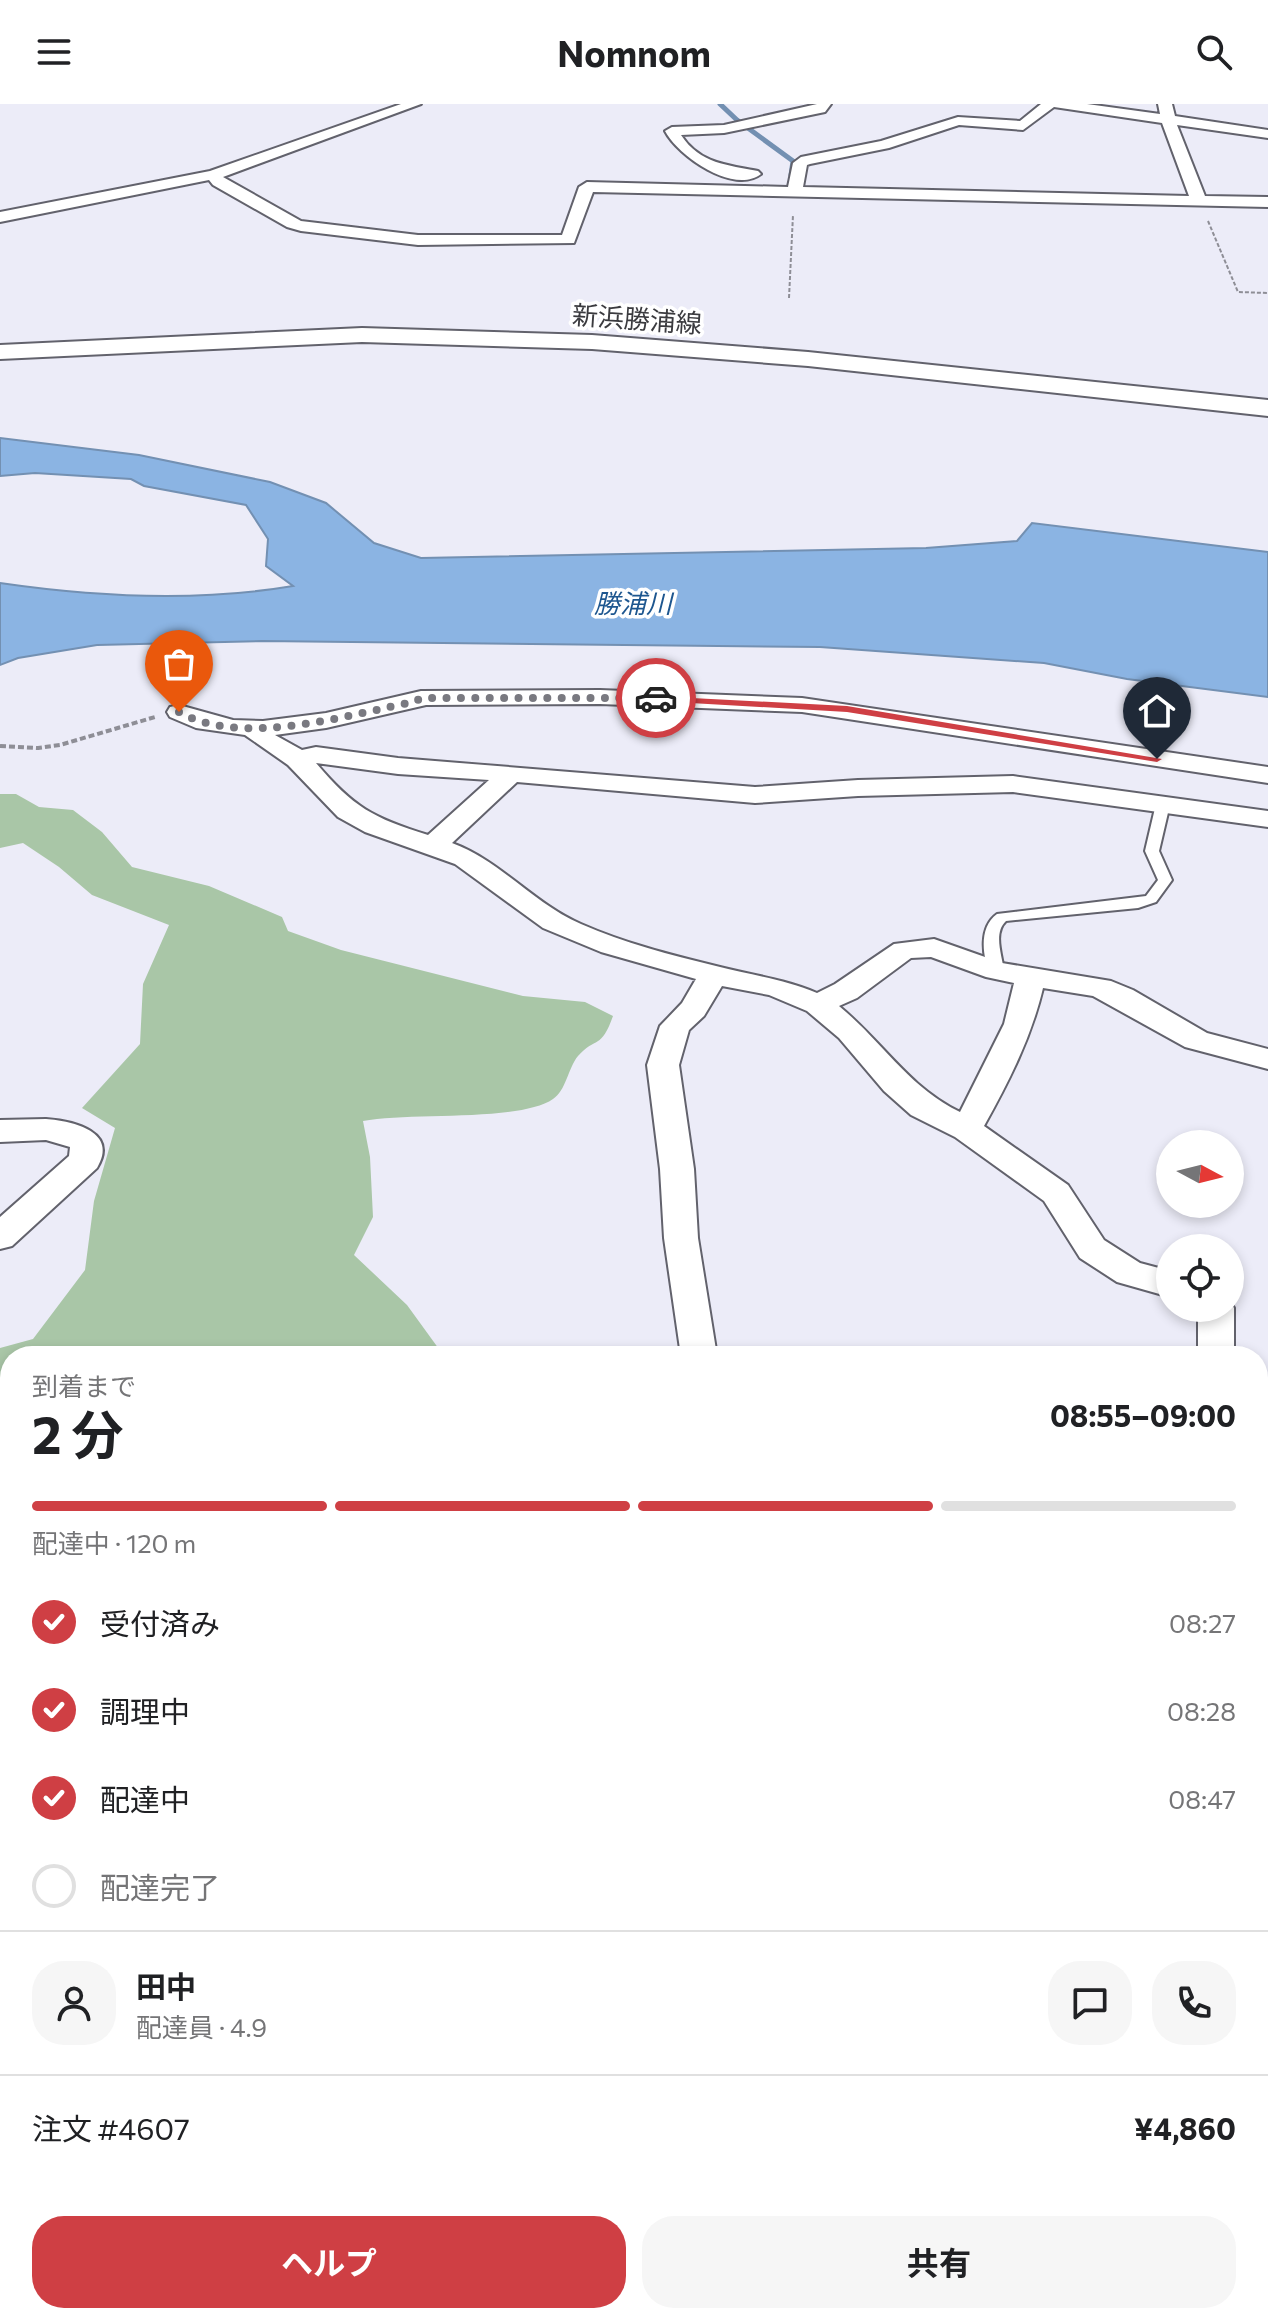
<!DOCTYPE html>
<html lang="ja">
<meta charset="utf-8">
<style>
:root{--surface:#fff;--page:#f6f6f6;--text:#202124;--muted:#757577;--line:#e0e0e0;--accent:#cf3f44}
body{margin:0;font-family:Commissioner,"Noto Sans JP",sans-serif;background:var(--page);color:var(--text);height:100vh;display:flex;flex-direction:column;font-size:30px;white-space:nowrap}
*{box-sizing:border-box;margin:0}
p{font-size:26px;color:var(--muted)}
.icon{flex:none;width:44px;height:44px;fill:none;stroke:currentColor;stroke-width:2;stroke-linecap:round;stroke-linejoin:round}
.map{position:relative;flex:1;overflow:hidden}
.drawer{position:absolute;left:0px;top:1242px;width:1268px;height:978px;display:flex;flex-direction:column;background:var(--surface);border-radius:32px 32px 0 0;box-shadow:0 4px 12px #0003}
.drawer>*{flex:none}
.needle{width:52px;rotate:97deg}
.controls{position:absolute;left:1156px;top:1026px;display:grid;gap:16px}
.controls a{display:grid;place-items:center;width:88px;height:88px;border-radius:50%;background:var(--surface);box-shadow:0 4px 12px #0003;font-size:40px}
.pin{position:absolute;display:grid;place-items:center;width:68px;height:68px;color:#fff;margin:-82px -34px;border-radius:50% 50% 50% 0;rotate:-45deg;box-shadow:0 0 8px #0007}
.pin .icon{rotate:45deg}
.courier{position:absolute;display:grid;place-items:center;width:80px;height:80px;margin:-40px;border:6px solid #cf3f44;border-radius:50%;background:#fff;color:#222;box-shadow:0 2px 10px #0007}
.overview em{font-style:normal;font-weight:700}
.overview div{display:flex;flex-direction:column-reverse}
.overview{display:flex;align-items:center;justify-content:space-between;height:136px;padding:0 32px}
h1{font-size:52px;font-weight:700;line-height:60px}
.bar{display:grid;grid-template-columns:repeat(4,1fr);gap:12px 8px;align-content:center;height:96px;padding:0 32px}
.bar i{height:10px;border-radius:6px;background:var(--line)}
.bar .selected{background:var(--accent)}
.bar p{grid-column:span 4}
.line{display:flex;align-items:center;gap:20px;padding:0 32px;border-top:2px solid var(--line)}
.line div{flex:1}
.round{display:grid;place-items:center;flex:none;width:84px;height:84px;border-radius:32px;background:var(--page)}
ol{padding:0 32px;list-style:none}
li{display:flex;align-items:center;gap:24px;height:88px}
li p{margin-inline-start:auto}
li .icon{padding:8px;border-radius:50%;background:var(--accent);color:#fff;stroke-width:4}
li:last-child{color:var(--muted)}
li i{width:44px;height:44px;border:4px solid var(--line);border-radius:50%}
.cta{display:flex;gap:16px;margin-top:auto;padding:16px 32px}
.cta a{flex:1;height:92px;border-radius:32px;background:var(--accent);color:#fff;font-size:32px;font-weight:700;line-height:92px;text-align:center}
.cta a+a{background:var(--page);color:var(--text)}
header{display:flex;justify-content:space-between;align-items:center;height:104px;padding:0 32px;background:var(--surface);font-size:36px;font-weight:700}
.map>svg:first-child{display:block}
.green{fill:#a9c6a7}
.water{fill:#8bb4e3;stroke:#7390b2;stroke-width:2}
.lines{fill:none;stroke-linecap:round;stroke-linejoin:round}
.stream{stroke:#7390b2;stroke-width:5}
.service-casing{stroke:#62626c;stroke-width:4}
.minor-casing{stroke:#62626c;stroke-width:4}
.secondary-casing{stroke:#62626c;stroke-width:4}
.path-far1{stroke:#8e8e96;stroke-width:2;stroke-dasharray:4 2;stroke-linecap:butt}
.path{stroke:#8e8e96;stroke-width:4;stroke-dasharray:6 3;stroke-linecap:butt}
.service{fill:#fff;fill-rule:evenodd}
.minor{fill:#fff;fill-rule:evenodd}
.secondary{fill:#fff;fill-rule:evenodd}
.route{fill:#cf3f44}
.done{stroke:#797980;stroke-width:8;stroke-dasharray:0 14.4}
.labels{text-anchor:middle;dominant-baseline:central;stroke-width:7;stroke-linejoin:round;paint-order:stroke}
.far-street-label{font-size:26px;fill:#3b3b3f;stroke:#fff}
.far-water-label{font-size:26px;font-style:italic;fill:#1d568f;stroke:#fff}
</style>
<header><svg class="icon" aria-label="menu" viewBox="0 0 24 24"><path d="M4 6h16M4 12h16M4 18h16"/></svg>Nomnom<svg class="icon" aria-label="search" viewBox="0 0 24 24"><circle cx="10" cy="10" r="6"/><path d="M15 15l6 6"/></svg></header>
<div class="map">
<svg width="1268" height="2219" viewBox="0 0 1268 2219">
<rect width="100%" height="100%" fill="#ececf8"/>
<g class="green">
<path d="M0 690H16L39 703 73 706 102 728 132 763 209 782 282 813 288 827 341 846 523 892 585 898 613 912C601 946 596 932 578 952 568 964 566 987 553 995 520 1018 410 1008 363 1017L370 1053 373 1113 354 1151 407 1201 444 1252H10V1284L0 1281V1244L33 1235 85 1166 94 1097 115 1024 82 1004 140 940 143 880 169 821 92 791 59 763 23 739 0 744Z"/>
<path d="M10 1346V1419L0 1421V1356Z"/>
</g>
<path class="water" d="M0 334 139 351 270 378 326 399 374 439 421 454 926 444 1017 437 1032 419 1268 448V593L1127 575 1044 559 820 543 262 537 97 541 18 554 0 561V479C96 493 198 498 293 482L266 462 268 435 246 401 144 382 131 375 35 369 0 372Z"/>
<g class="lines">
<path class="stream" d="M720 0 737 16 793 57 791 71"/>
<defs>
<g id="service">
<path d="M1163 696 1170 700 1159 747 1172 776 1156 798 1138 804 1006 817C993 829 1002 851 1004 867L996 872 990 870C982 851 979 823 997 810L1146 792 1158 776 1145 747 1156 700Z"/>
<path d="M10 1964V2003L0 2008V1969Z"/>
</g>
<g id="minor">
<path d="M401 0H421L223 73 301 117 418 131H562L579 83 587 78 788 83 793 59 801 53 881 37 958 13 1020 17 1041 0H1087L1160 10 1158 0H1172L1175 12 1268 26V34L1177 21 1205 92 1268 93V103L593 88 574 139 418 141 301 127 287 123 213 81 209 76 0 118V108L210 67ZM1054 3 1162 19 1189 92 803 83 807 61 810 60 889 44 959 21 1023 26Z"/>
<path d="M817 0H831L825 8 724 29 681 31C700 60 728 61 758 67L761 70C734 91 678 52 665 27L672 23 724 21Z"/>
<path d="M600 586 802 594 1268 663V679L802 608 600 600 426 601 326 624 275 631 302 646 316 643 398 654 755 683 858 676 1013 672 1268 707V723L1013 688 858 692 755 699 517 678 452 739C501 757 533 799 581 820 624 839 671 851 716 862 751 871 784 875 817 889L835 880 894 840 934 835 1002 859 1111 877 1133 886 1207 929 1268 945V965L1185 943 1093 892 1043 884C1031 934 1009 977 984 1022L1068 1081 1104 1136 1140 1159 1170 1167V1193L1117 1178 1080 1154 1044 1097 955 1033 911 1011 884 987 839 934 807 907 769 891 722 882 704 912 689 926 679 961 694 1065 698 1134 717 1252H681L664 1134 660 1065 647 961 660 922 682 899 696 875 601 848 543 824 455 760 365 728 338 713 288 661 245 631 196 624 170 613 167 608 170 603 179 601 233 616 263 617 326 609 421 587ZM316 659 398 670 489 676 428 731C373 714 353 703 316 659ZM931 853 986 873 1014 879 1004 920 960 1008C907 982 883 938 839 902L857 894 911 854Z"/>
<path d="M46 1015C74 1017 119 1028 97 1064L12 1142 0 1145V1113L69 1052 70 1043 46 1036 0 1038V1016Z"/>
<path d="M1230 1197 1234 1204V1252H1198V1204H1230Z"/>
<path d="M1258 1690 1268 1694V1750L1258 1746Z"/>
<path d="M774 2210H829L833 2219H778Z"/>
</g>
<g id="secondary">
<path d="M362 224 592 231 808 248 1268 296V312L808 262 592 245 362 238 0 255V241Z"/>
<path d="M1268 1768V1826L1258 1827V1769Z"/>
<rect x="0" y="1910" width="10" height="64"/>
</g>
</defs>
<use href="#service" class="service-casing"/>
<use href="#minor" class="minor-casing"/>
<use href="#secondary" class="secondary-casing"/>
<g class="path-far1">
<path d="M1208 117 1238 188 1268 189"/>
<path d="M789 194 793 111"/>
</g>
<path class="path" d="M0 642 38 644 60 641 155 613"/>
<use href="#service" class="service"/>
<use href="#minor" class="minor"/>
<use href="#secondary" class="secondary"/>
</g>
<path class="route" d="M653 592 847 602 1162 655 1157 658 847 608 656 597Z"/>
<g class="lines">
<path class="done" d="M179 608C242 644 346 611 414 598L421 594H656"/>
</g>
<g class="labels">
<g class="far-street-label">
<text transform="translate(637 214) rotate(4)">新浜勝浦線</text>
</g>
<g class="far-water-label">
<text x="633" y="498">勝浦川</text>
</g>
</g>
</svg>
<div class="controls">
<a><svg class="needle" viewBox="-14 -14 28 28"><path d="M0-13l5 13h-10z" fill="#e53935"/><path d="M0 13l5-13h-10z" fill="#757577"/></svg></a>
<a><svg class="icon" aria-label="locate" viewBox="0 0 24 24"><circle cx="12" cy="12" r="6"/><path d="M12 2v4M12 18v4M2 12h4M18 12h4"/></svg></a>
</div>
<div class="pin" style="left:179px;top:608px;background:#ea580c"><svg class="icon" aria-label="bag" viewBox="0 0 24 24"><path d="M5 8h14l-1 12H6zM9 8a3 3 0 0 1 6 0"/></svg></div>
<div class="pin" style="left:1157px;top:655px;background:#1f2937"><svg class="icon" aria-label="home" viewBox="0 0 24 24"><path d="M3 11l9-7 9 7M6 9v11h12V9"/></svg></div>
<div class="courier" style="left:656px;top:594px"><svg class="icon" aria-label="car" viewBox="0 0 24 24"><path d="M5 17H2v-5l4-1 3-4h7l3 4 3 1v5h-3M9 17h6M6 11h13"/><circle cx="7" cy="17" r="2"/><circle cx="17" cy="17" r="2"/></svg></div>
<section class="drawer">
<div class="overview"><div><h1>2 分</h1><p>到着まで</p></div><em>08:55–09:00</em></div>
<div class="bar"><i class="selected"></i><i class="selected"></i><i class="selected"></i><i></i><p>配達中 · 120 m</p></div>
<ol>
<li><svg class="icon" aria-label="check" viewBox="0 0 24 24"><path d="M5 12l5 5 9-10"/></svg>受付済み<p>08:27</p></li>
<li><svg class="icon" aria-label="check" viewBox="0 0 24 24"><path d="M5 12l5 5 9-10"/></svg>調理中<p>08:28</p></li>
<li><svg class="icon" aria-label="check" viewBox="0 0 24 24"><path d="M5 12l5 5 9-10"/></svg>配達中<p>08:47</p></li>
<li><i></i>配達完了</li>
</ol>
<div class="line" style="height:144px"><a class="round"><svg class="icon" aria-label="person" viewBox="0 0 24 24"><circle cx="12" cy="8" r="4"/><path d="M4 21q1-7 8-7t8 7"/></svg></a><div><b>田中</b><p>配達員 · 4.9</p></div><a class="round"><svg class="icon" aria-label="chat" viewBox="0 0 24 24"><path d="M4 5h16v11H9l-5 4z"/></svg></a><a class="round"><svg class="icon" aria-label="phone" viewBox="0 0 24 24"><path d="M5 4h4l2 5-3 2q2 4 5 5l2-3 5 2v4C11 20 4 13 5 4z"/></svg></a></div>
<div class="line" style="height:104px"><div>注文 #4607</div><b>¥4,860</b></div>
<div class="cta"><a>ヘルプ</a><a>共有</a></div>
</section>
</div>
